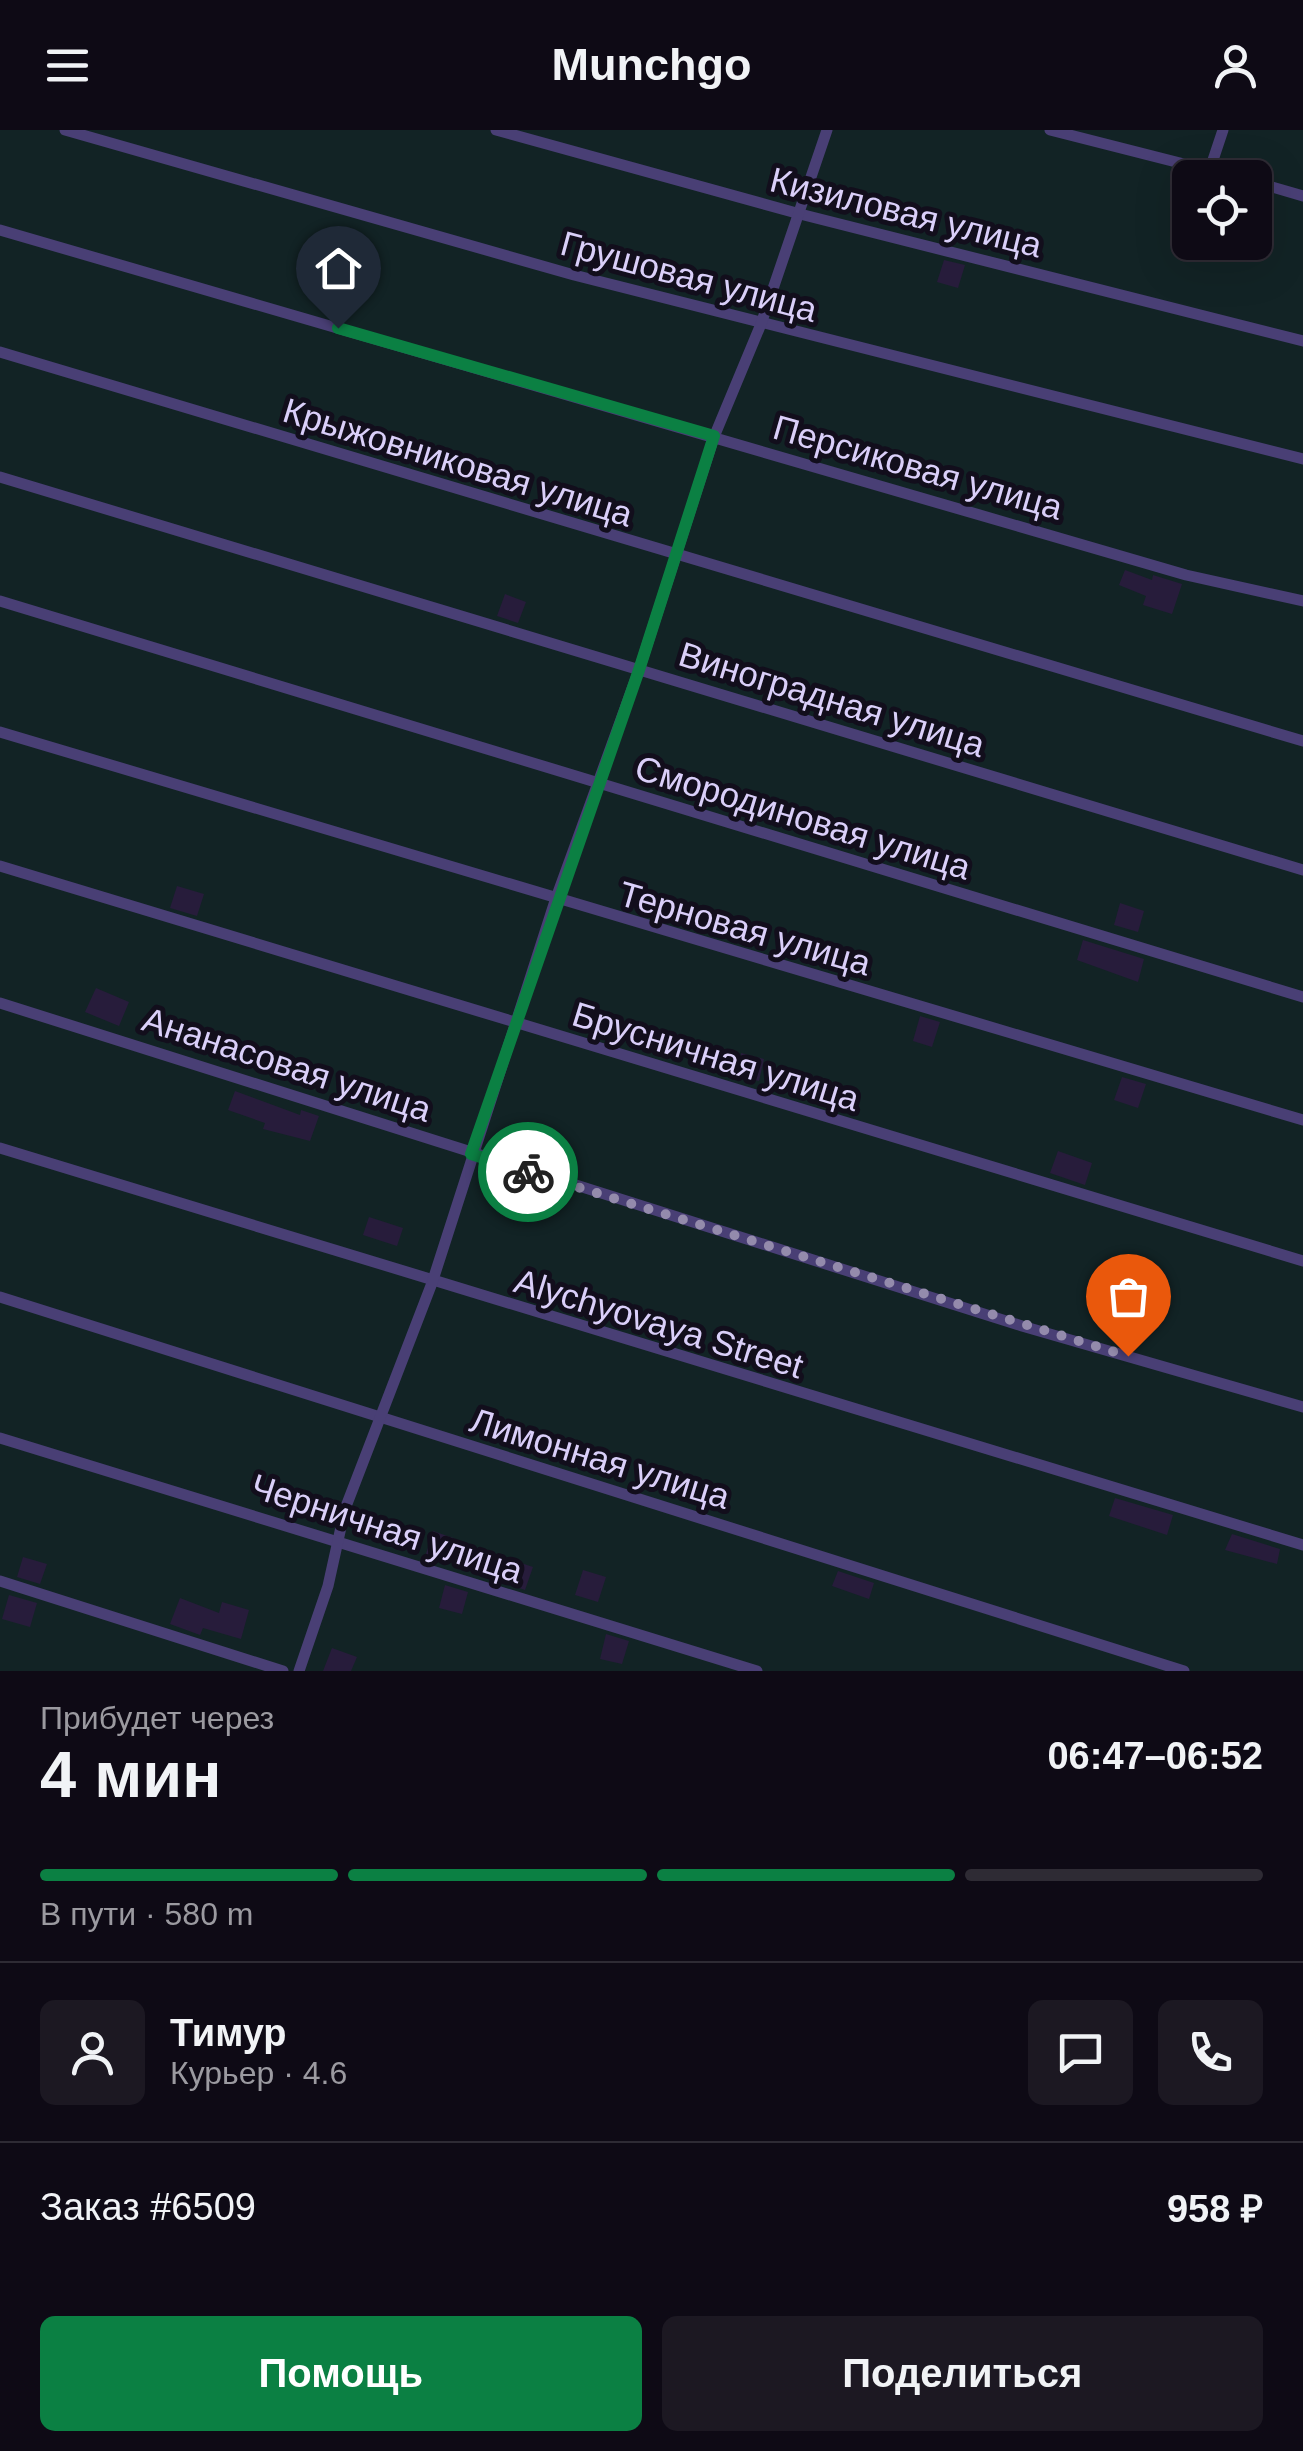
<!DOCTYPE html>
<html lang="ru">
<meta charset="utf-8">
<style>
:root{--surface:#0e0a15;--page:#1c1822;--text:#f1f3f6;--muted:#9b9aa0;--line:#2e2b34;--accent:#0b8043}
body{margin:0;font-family:Helvetica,sans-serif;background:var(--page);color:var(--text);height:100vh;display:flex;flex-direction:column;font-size:38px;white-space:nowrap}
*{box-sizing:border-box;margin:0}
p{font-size:32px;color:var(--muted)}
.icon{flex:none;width:55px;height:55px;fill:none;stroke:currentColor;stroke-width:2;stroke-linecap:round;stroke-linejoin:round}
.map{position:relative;height:1541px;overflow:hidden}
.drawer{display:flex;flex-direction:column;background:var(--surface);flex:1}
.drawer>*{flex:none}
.tools{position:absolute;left:1172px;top:30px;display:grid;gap:20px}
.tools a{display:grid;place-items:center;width:100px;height:100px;border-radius:15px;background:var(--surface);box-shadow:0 10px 40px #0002,0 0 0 2px var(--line);font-size:50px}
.pin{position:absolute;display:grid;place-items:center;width:85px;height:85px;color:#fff;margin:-102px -42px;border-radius:50% 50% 50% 0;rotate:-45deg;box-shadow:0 0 10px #0007}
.pin .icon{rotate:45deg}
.courier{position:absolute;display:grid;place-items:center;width:100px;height:100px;margin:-50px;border:8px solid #0b8043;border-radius:50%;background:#fff;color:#222;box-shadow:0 2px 12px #0007}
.head em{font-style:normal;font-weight:600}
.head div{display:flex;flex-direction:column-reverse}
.head{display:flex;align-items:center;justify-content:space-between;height:170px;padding:0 40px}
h1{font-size:65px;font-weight:600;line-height:75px}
.bar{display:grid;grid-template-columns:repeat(4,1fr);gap:15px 10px;align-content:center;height:120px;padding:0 40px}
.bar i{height:12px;border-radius:8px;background:var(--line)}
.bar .current{background:var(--accent)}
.bar p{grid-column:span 4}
.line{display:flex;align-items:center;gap:25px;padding:0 40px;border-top:2px solid var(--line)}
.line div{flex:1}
.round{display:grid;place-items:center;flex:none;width:105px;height:105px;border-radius:15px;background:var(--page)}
.primary-button{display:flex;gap:20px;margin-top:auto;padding:20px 40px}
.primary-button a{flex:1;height:115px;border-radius:15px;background:var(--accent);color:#fff;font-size:40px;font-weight:600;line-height:115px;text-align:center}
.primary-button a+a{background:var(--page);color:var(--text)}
header{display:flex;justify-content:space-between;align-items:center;height:130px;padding:0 40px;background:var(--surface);font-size:45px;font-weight:600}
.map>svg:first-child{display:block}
.green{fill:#122325;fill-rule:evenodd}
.building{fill:#271c3b}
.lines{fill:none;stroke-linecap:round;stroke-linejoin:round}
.street{stroke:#493f75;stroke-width:11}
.done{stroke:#948bac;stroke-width:10;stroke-dasharray:0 18}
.route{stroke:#0b8043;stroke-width:12}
.labels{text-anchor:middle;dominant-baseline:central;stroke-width:10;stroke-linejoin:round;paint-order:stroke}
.street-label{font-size:35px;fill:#dacff9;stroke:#120e1c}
</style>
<header><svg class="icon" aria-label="menu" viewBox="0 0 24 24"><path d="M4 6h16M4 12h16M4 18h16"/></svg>Munchgo<svg class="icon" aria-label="person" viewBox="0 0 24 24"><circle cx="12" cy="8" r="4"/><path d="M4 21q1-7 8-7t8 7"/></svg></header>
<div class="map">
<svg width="1303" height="1541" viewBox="0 0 1303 1541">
<rect width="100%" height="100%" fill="#120e1c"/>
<path class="green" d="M0 0H1303V1541H0ZM1190 48H1255V112H1190Z"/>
<g class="building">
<path d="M944 130 965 135 958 158 937 152Z"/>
<path d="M1125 440 1152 450 1153 445 1182 454 1172 484 1143 475 1146 466 1119 455Z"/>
<path d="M505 464 526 472 518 493 497 486Z"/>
<path d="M177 756 204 764 197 786 170 778Z"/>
<path d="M1120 773 1144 781 1138 802 1114 795Z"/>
<path d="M1083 810 1144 829 1138 852 1077 830Z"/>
<path d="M96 858 129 872 119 896 85 882Z"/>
<path d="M920 886 940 892 932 917 913 911Z"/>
<path d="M714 922 740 930 741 923 764 929 759 951 708 938Z"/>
<path d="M1122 947 1146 954 1138 978 1114 970Z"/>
<path d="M235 961 300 985 301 980 319 986 310 1011 263 999 265 993 228 980Z"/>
<path d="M1058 1021 1092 1033 1085 1055 1050 1043Z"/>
<path d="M369 1087 403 1098 397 1116 363 1105Z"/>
<path d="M1115 1368 1173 1385 1167 1405 1109 1386Z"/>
<path d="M433 1401 456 1409 449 1431 426 1424Z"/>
<path d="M1232 1404 1280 1419 1277 1434 1225 1420Z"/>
<path d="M23 1427 47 1434 40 1454 17 1447Z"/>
<path d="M506 1428 533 1437 525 1460 498 1451Z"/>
<path d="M583 1440 606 1447 598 1472 575 1465Z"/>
<path d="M838 1441 874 1453 869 1469 832 1456Z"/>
<path d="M445 1455 468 1462 462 1484 439 1478Z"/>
<path d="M9 1465 37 1473 30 1497 2 1489Z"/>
<path d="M180 1468 219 1483 222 1472 249 1480 241 1509 203 1498 200 1505 170 1494Z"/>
<path d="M606 1504 629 1511 622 1534 600 1529Z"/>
<path d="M332 1518 357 1527 351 1541H323Z"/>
</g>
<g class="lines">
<g class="street">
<path d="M65 0 574 145 1303 329"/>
<path d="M496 0 800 84 1303 211"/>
<path d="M1050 0 1239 48"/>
<path d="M1210 39 1223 0"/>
<path d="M1255 52 1303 66"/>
<path d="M0 100 1186 445 1303 471"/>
<path d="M0 222 1303 611"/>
<path d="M0 347 1303 740"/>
<path d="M0 471 1303 867"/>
<path d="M0 602 1303 990"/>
<path d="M0 736 1303 1131"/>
<path d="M0 873 1022 1196 1303 1277"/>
<path d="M0 1018 1303 1415"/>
<path d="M0 1167 1184 1541"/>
<path d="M0 1308 757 1541"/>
<path d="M0 1451 283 1541"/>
<path d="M299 1541 328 1456 345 1379 432 1153 555 771 639 540 714 307 761 194 827 0"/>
</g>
</g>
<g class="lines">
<path class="done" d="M528 1042 1128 1226"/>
<path class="route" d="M338 198 714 306 639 540 471 1024 528 1042"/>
</g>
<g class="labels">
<g class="street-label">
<text transform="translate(906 82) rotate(14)">Кизиловая улица</text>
<text transform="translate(689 146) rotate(15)">Грушовая улица</text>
<text transform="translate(458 332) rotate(17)">Крыжовниковая улица</text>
<text transform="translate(918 337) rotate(16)">Персиковая улица</text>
<text transform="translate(832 569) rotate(17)">Виноградная улица</text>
<text transform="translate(803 687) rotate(17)">Смородиновая улица</text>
<text transform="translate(745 798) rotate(16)">Терновая улица</text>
<text transform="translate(716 926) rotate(17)">Брусничная улица</text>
<text transform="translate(287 934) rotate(18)">Ананасовая улица</text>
<text transform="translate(659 1193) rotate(17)">Alychyovaya Street</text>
<text transform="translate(600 1328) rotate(17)">Лимонная улица</text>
<text transform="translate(387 1398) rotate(18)">Черничная улица</text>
</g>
</g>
</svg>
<div class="tools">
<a><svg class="icon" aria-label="locate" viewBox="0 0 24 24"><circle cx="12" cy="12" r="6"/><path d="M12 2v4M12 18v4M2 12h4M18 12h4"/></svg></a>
</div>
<div class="pin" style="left:1128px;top:1226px;background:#ea580c"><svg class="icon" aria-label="bag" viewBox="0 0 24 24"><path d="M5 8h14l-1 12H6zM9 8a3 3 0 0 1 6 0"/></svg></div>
<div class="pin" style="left:338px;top:198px;background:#1f2937"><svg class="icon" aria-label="home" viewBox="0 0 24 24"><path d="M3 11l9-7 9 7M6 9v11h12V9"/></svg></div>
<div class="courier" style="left:528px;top:1042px"><svg class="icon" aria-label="bike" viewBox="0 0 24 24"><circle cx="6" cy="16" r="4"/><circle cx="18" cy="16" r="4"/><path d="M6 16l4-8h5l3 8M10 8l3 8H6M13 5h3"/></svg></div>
</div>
<section class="drawer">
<div class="head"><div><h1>4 мин</h1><p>Прибудет через</p></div><em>06:47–06:52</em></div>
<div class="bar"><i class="current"></i><i class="current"></i><i class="current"></i><i></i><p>В пути · 580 m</p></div>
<div class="line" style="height:180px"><a class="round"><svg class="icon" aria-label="person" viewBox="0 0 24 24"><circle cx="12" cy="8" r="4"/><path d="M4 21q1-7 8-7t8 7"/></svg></a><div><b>Тимур</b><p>Курьер · 4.6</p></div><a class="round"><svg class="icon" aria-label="chat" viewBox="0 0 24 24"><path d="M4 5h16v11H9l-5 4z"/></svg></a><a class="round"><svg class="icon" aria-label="phone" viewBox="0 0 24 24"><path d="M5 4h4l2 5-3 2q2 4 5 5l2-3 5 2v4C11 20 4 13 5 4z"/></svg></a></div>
<div class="line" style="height:130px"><div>Заказ #6509</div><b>958 ₽</b></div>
<div class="primary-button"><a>Помощь</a><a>Поделиться</a></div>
</section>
